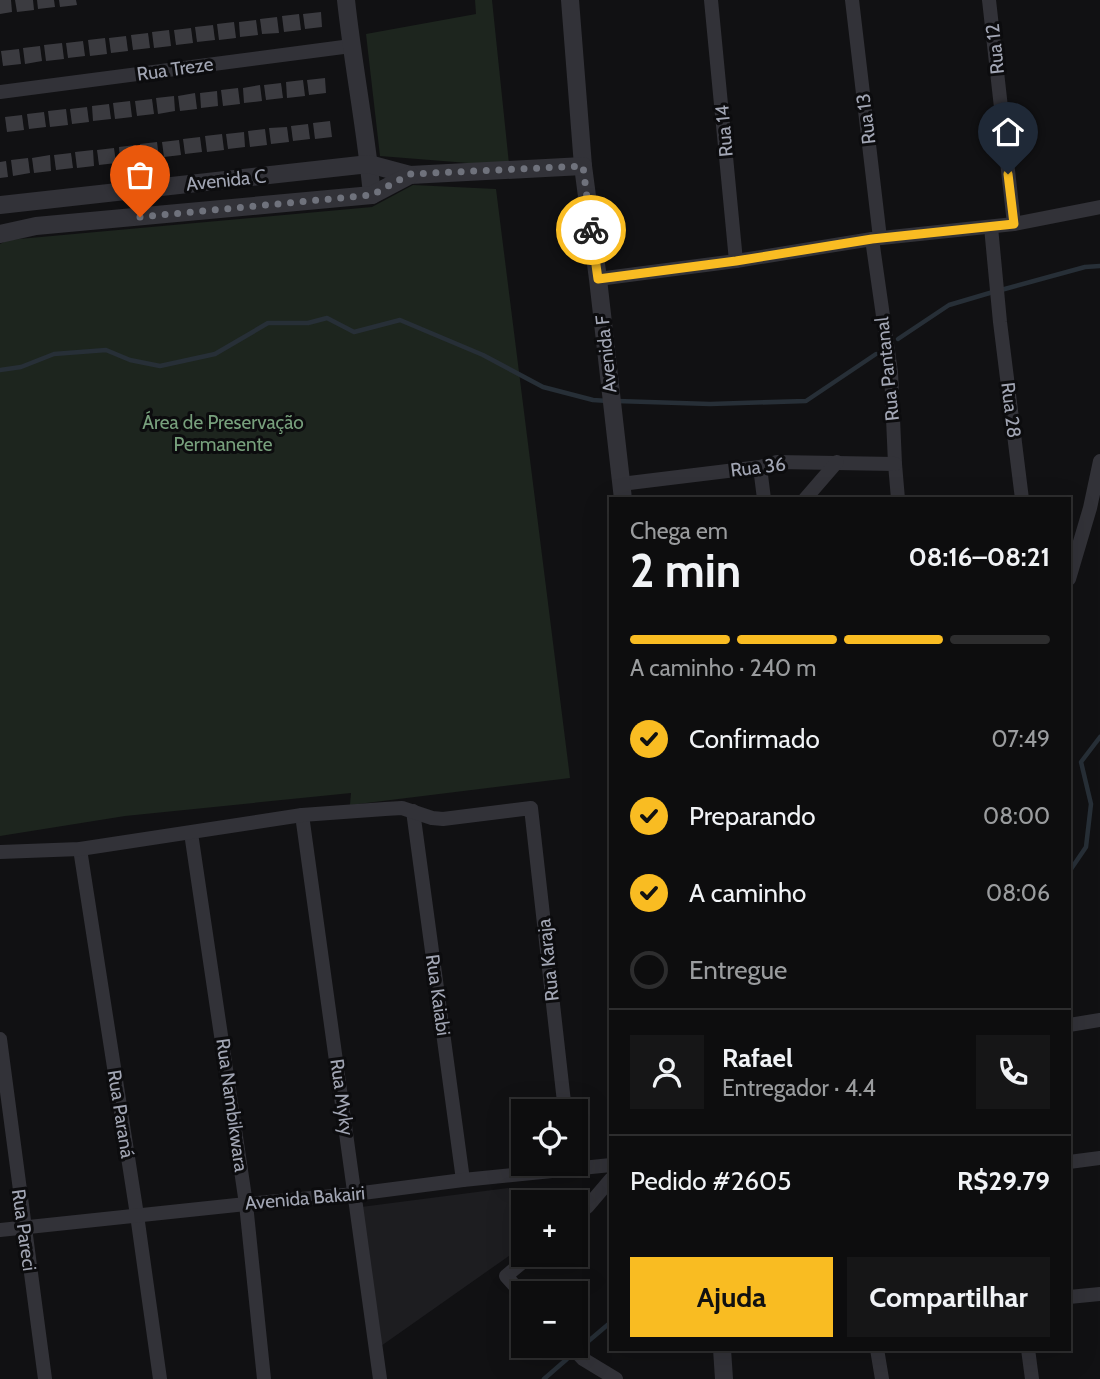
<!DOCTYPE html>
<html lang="pt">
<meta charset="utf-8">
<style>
:root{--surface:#0d0d0e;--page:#161617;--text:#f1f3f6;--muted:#9a9c9e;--line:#2d2d2e;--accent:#f9bc22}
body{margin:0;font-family:Cabin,sans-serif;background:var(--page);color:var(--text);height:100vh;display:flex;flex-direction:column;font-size:26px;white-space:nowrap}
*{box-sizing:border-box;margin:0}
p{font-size:23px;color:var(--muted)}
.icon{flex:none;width:38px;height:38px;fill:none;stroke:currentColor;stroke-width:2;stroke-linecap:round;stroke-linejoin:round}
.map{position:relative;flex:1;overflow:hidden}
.details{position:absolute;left:609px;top:497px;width:462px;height:854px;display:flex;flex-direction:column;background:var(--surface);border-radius:0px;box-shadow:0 7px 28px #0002,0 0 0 2px var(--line)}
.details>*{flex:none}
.buttons{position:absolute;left:511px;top:1099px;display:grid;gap:14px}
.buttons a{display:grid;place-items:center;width:77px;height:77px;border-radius:0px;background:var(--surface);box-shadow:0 7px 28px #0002,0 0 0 2px var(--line);font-size:35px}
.pin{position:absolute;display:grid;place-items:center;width:60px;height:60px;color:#fff;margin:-72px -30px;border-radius:50% 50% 50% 0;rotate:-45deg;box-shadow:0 0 7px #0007}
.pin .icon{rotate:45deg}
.courier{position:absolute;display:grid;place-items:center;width:70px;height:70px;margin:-35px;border:5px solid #f9bc22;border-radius:50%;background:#fff;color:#222;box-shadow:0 2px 9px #0007}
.overview em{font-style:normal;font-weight:700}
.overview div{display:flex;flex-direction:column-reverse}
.overview{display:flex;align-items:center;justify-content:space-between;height:119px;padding:0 21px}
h1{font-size:46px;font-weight:700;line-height:52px}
.bar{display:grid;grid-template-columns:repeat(4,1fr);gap:10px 7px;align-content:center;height:84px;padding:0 21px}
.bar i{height:9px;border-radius:5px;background:var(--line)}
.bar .active{background:var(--accent)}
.bar p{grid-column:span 4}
.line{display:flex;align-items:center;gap:18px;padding:0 21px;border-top:2px solid var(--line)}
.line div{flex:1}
.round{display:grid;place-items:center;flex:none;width:74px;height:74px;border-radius:0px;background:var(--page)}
ol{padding:0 21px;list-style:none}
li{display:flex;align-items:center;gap:21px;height:77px}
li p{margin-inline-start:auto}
li .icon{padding:7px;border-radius:50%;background:var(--accent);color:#111;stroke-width:4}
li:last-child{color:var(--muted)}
li i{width:38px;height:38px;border:4px solid var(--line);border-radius:50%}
.button{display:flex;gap:14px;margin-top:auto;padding:14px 21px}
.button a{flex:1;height:80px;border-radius:0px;background:var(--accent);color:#111;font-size:28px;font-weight:700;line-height:80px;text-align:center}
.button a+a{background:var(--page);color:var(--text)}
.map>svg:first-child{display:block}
.built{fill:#1d1d20}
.green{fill:#1d251e}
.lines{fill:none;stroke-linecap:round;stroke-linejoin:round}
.stream{stroke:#272f37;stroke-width:4.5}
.building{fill:#3b3b40}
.minor{stroke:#323238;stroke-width:14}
.tertiary{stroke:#323238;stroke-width:18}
.done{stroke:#6f727c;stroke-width:7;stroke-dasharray:0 12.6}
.route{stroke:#f9bc22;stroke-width:9}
.labels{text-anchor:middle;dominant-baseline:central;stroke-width:6;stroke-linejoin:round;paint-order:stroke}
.street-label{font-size:19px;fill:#a2a6b4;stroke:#0c0c0e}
.park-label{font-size:19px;fill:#77a07c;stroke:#0c0c0e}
</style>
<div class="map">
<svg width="1100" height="1379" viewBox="0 0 1100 1379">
<rect width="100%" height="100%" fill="#111113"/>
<path class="built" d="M508 1188 529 1202H523V1246L381 1346 361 1207Z"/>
<g class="green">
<path d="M475 0H492L509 164 493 165 380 156 366 34 476 14Z"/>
<path d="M413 185 496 189 570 778 350 805 351 793 125 816 0 836V244L8 240 372 207Z"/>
</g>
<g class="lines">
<g class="stream">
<path d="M1001 290 1085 267 1100 266"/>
<path d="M898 339 949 305 993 292"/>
<path d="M0 370 21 367 54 354 106 350 130 360 160 366 215 354 268 323H308L327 318 354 332 400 320 483 355 543 387 593 400 608 401"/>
<path d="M617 401 710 404 806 401 876 354"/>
<path d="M1069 872 1086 847 1091 804 1081 762 1100 737"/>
<path d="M585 1344 611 1322"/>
<path d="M544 1379 567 1359"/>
</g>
</g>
<g class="building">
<path d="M0 0H11L12 12 0 14Z"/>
<path d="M15 0H33L34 10 17 12Z"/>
<path d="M37 0H54L55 7 38 9Z"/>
<path d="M59 0H76L77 5 60 7Z"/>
<path d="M321 12 322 27 305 29 303 14Z"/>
<path d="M299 14 301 30 284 32 282 16Z"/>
<path d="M277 17 279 33 262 34 260 19Z"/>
<path d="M256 20 258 35 240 37 239 22Z"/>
<path d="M234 22 236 38 219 40 217 24Z"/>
<path d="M213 25 215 40 197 42 195 27Z"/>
<path d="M191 28 193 43 176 45 174 30Z"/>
<path d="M169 30 171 46 154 48 152 32Z"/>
<path d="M148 33 150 48 133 50 131 35Z"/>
<path d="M126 36 128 51 111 53 109 38Z"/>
<path d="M105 38 107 54 90 56 88 40Z"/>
<path d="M83 41 85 56 68 58 66 43Z"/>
<path d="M62 43 64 59 46 61 44 45Z"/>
<path d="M40 46 42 61 25 64 23 48Z"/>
<path d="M19 49 21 64 3 66 1 51Z"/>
<path d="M325 78 326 93 309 95 307 80Z"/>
<path d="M303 80 305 96 287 98 286 82Z"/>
<path d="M281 83 283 98 266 100 264 85Z"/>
<path d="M260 85 262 101 244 103 243 88Z"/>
<path d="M238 88 240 104 223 106 221 90Z"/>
<path d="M217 91 218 106 201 108 200 93Z"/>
<path d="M195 93 197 109 180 111 178 96Z"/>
<path d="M174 96 175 111 158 114 156 98Z"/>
<path d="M152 99 154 114 137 116 135 101Z"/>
<path d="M130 101 132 117 115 119 113 103Z"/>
<path d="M109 104 111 119 93 121 92 106Z"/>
<path d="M87 107 89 122 72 124 70 109Z"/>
<path d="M66 109 68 125 50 127 48 111Z"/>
<path d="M44 112 46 127 29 129 27 114Z"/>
<path d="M22 115 24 130 7 132 5 117Z"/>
<path d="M330 121 332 137 315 139 313 123Z"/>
<path d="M308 124 310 139 293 141 291 126Z"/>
<path d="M287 127 289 142 271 144 269 128Z"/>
<path d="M265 129 267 145 250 147 248 131Z"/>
<path d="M244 132 245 147 228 149 226 134Z"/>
<path d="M222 134 224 150 207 152 205 136Z"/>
<path d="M200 137 202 152 185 154 183 139Z"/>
<path d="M179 140 181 155 164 157 162 142Z"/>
<path d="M157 142 159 158 142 160 140 144Z"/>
<path d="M136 145 138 160 120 162 119 147Z"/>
<path d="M114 148 116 163 99 165 97 150Z"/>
<path d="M93 150 94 166 77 168 75 152Z"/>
<path d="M71 153 73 168 56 170 54 155Z"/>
<path d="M50 155 51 171 34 173 32 158Z"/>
<path d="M28 158 30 173 13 176 11 160Z"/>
<path d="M6 161 8 177 0 178V162Z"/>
</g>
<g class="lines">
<g class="minor">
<path d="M711 0 736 261"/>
<path d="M852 0 880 238"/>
<path d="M989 0 1014 224"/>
<path d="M0 92 351 46"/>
<path d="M991 227 1000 322 1022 499"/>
<path d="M872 239 891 372 895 464 898 499"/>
<path d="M598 279 736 261 872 239 1014 224 1100 207"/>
<path d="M760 467 764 499"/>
<path d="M621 484 760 467 777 462 895 464"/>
<path d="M805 499 837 462"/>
<path d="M1069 579 1090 508 1100 461"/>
<path d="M413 811 463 1180"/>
<path d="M302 815 380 1379"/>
<path d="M191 833 246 1204 264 1379"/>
<path d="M80 849 137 1215 160 1379"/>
<path d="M0 852 80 849 302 815 385 809 402 808 432 818 443 819 531 808 565 1111"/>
<path d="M1069 1025 1100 1020"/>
<path d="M0 1039 45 1379"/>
<path d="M1069 1162 1100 1158"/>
<path d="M576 1216 588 1206 611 1179"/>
<path d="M0 1230 246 1204 355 1194 463 1180 611 1165"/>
<path d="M523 1295 506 1276 531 1255"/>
<path d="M1069 1297 1100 1294"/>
<path d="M571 1346 583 1359 616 1379"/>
<path d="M877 1349 882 1379"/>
<path d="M1028 1349 1032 1379"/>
</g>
<g class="tertiary">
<path d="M346 0C353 65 366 130 372 195"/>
<path d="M570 0 583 166 598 279 623 499"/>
<path d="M0 205 369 164 410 175 583 166"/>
<path d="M0 234 36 226 372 195 410 175"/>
<path d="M722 1349 724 1379"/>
</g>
</g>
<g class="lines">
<path class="done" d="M140 217 372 195 410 174 583 166 591 230"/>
<path class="route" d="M591 230 598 279 736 261 872 239 1014 224 1008 174"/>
</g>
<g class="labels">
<g class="street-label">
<text transform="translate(995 49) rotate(-96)">Rua 12</text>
<text transform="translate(175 69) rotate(-8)">Rua Treze</text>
<text transform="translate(866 119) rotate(-97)">Rua 13</text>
<text transform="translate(724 131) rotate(-95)">Rua 14</text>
<text transform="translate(226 180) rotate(-6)">Avenida C</text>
<text transform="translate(606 354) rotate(-96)">Avenida F</text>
<text transform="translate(887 369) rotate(-96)">Rua Pantanal</text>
<text transform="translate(1011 410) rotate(83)">Rua 28</text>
<text transform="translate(758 467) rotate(-7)">Rua 36</text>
<text transform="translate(548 960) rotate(-96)">Rua Karaja</text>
<text transform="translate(438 995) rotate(82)">Rua Kaiabi</text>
<text transform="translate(342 1097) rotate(82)">Rua Myky</text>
<text transform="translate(232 1105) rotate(82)">Rua Nambikwara</text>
<text transform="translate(121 1114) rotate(81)">Rua Paraná</text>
<text transform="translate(305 1198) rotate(-5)">Avenida Bakairi</text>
<text transform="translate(24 1230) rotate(82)">Rua Pareci</text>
</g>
<g class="park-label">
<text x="223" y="422">Área de Preservação<tspan x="223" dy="22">Permanente</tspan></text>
</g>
</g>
</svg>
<div class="buttons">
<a><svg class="icon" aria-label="locate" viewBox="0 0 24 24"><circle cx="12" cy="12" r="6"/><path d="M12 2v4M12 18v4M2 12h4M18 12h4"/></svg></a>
<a>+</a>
<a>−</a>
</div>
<div class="pin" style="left:140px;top:217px;background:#ea580c"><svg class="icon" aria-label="bag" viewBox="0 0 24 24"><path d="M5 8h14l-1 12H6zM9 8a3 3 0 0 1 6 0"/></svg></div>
<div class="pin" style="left:1008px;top:174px;background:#1f2937"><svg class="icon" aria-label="home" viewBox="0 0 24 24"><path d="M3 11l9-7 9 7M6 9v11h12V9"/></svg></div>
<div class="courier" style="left:591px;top:230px"><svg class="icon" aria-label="bike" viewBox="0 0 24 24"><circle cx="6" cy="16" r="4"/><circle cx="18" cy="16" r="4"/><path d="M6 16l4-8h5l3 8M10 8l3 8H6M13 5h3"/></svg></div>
<section class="details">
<div class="overview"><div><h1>2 min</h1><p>Chega em</p></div><em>08:16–08:21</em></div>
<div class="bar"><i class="active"></i><i class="active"></i><i class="active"></i><i></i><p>A caminho · 240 m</p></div>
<ol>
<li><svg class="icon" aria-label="check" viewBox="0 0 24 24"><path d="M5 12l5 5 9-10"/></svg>Confirmado<p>07:49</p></li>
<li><svg class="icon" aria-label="check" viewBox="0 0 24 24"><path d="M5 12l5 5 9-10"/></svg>Preparando<p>08:00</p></li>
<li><svg class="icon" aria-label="check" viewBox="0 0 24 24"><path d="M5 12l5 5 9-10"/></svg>A caminho<p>08:06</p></li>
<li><i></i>Entregue</li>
</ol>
<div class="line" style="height:126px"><a class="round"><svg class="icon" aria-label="person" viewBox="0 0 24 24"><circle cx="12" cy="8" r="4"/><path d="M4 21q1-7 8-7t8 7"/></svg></a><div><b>Rafael</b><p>Entregador · 4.4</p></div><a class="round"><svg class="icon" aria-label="phone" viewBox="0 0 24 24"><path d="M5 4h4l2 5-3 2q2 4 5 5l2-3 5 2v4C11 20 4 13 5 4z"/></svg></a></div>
<div class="line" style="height:91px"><div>Pedido #2605</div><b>R$29.79</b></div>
<div class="button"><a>Ajuda</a><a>Compartilhar</a></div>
</section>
</div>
